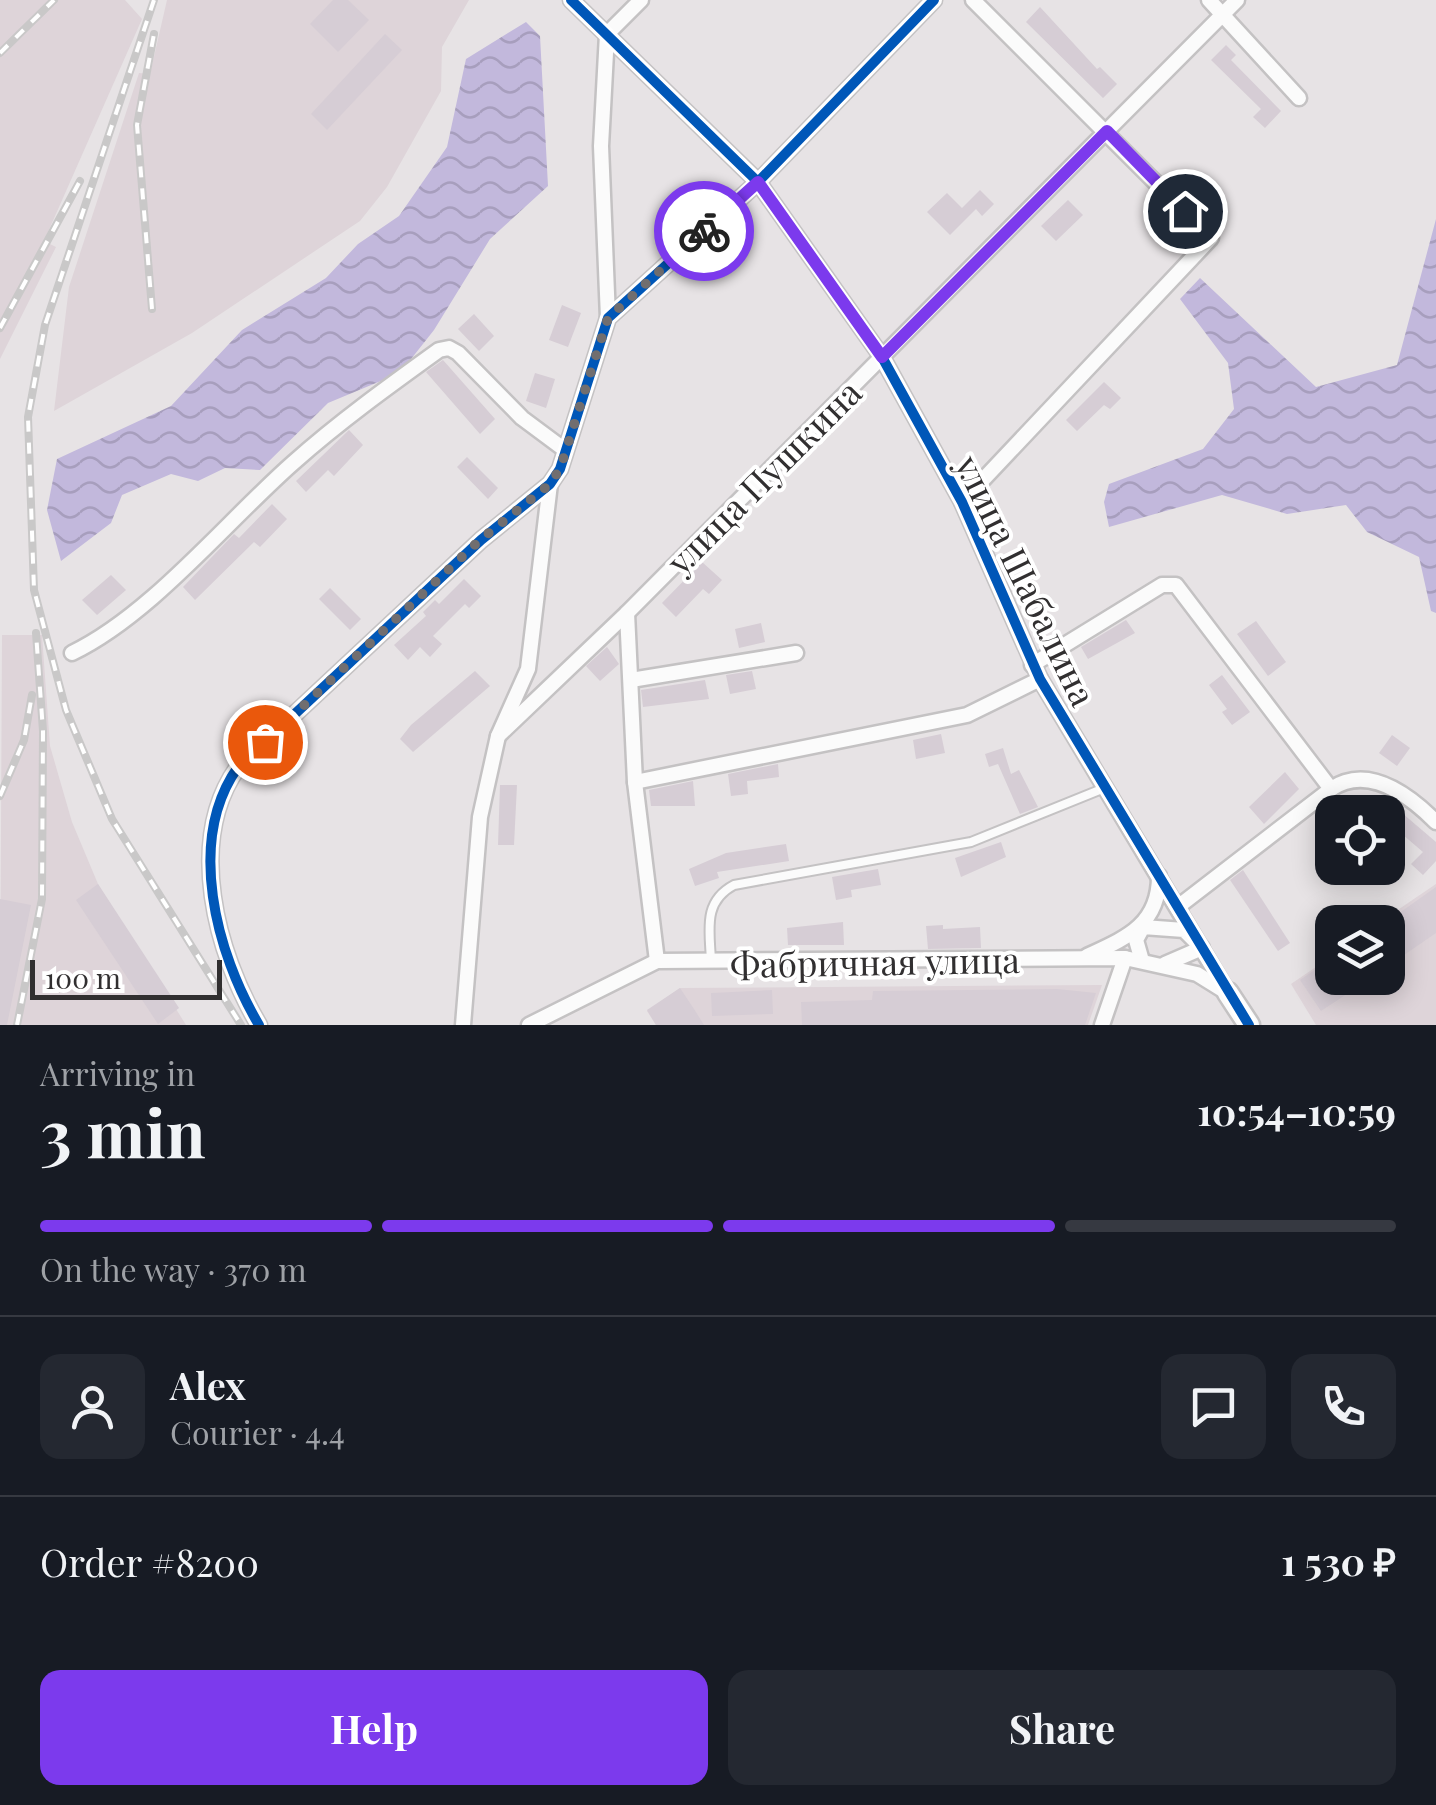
<!DOCTYPE html>
<meta charset="utf-8">
<style>
:root{--surface:#171b24;--page:#242831;--text:#f1f3f6;--muted:#9ea1a6;--line:#363941;--accent:#7c3aed}
body{margin:0;font-family:"Playfair Display",serif;background:var(--page);color:var(--text);height:100vh;display:flex;flex-direction:column;font-size:38px;white-space:nowrap}
*{box-sizing:border-box;margin:0}
p{font-size:32px;color:var(--muted)}
.icon{flex:none;width:55px;height:55px;fill:none;stroke:currentColor;stroke-width:2;stroke-linecap:round;stroke-linejoin:round}
.map{position:relative;height:1025px;overflow:hidden}
.details{display:flex;flex-direction:column;background:var(--surface);flex:1}
.details>*{flex:none}
.buttons{position:absolute;left:1315px;top:795px;display:grid;gap:20px}
.buttons a{display:grid;place-items:center;width:90px;height:90px;border-radius:20px;background:var(--surface);box-shadow:0 5px 25px #0003;font-size:50px}
.scale{position:absolute;left:30px;bottom:25px;width:192px;box-sizing:border-box;padding-left:10px;border:5px solid #312f30;border-top:0;font-size:28px;line-height:35px;white-space:nowrap;color:#312f30;-webkit-text-stroke:8px #fff;paint-order:stroke}
.pin{position:absolute;display:grid;place-items:center;width:85px;height:85px;color:#fff;margin:-42px;border:5px solid #fff;border-radius:50%;box-shadow:0 2px 10px #0007}
.courier{position:absolute;display:grid;place-items:center;width:100px;height:100px;margin:-50px;border:8px solid #7c3aed;border-radius:50%;background:#fff;color:#222;box-shadow:0 2px 12px #0007}
.overview em{font-style:normal;font-weight:700}
.overview div{display:flex;flex-direction:column-reverse}
.overview{display:flex;align-items:center;justify-content:space-between;height:170px;padding:0 40px}
h1{font-size:65px;font-weight:700;line-height:75px}
.bar{display:grid;grid-template-columns:repeat(4,1fr);gap:15px 10px;align-content:center;height:120px;padding:0 40px}
.bar i{height:12px;border-radius:8px;background:var(--line)}
.bar .selected{background:var(--accent)}
.bar p{grid-column:span 4}
.line{display:flex;align-items:center;gap:25px;padding:0 40px;border-top:2px solid var(--line)}
.line div{flex:1}
.round{display:grid;place-items:center;flex:none;width:105px;height:105px;border-radius:20px;background:var(--page)}
.action{display:flex;gap:20px;margin-top:auto;padding:20px 40px}
.action a{flex:1;height:115px;border-radius:20px;background:var(--accent);color:#fff;font-size:40px;font-weight:700;line-height:115px;text-align:center}
.action a+a{background:var(--page);color:var(--text)}
.map>svg:first-child{display:block}
.built{fill:#ded4d9}
.water{fill:url(#water-waves)}
.building{fill:#d6cdd5}
.lines{fill:none;stroke-linecap:round;stroke-linejoin:round}
.lane-casing{stroke:#c4c2c3;stroke-width:12}
.street-casing{stroke:#c4c2c3;stroke-width:19}
.secondary-casing{stroke:#c4c2c3;stroke-width:25}
.lane{stroke:#fbfbfb;stroke-width:8}
.street{stroke:#fbfbfb;stroke-width:14}
.secondary{stroke:#fbfbfb;stroke-width:20}
.rail-casing{stroke:#c9c8c8;stroke-width:8}
.rail{stroke:#fff;stroke-width:4;stroke-dasharray:11;stroke-linecap:butt}
.cycleway-casing{stroke:#fff;stroke-width:16}
.cycleway{stroke:#0057b8;stroke-width:10}
.done{stroke:#716e6f;stroke-width:10;stroke-dasharray:0 18}
.route{stroke:#7c3aed;stroke-width:12}
.labels{text-anchor:middle;dominant-baseline:central;stroke-width:8;stroke-linejoin:round;paint-order:stroke}
.street-label{font-size:35px;fill:#312f30;stroke:#fff}
</style>
<div class="map">
<svg width="1436" height="1025" viewBox="0 0 1436 1025">
<defs>
<pattern id="water-waves" width="16" height="10" patternUnits="userSpaceOnUse" patternTransform="scale(2.5)"><rect width="16" height="10" fill="#c2b8dc"/><path d="M0 5q4-4 8 0t8 0" fill="none" stroke="#a79ebd"/></pattern>
</defs>
<rect width="100%" height="100%" fill="#e7e3e5"/>
<g class="built">
<path d="M0 0H125L142 19 44 241 56 247 0 359Z"/>
<path d="M167 0H469L442 47 441 91 387 187 360 221 192 333 54 411 69 287 139 73 150 74Z"/>
<path d="M2 635H42L50 746 72 822 98 884 186 1025H0Z"/>
<path d="M1436 884V1025H1316L1291 984 1332 956V978H1388V922H1380Z"/>
<path d="M1102 985 1088 1025H656L647 1011 680 988Z"/>
</g>
<g class="water">
<path d="M526 22 540 36 548 186 490 239 434 330 400 373 328 403 260 470 225 468 198 481 171 474 122 495 111 523 61 561 47 510 57 459 171 406 242 330 326 278 358 244 399 216 447 147 466 59Z"/>
<path d="M1436 219V613L1431 611 1419 557 1367 532 1346 505 1287 514 1222 495 1109 527 1104 502 1109 484 1203 449 1234 409 1228 363 1180 299 1200 278 1316 387 1397 365Z"/>
</g>
<g class="building">
<path d="M333 0H348L369 20 338 52 310 24Z"/>
<path d="M1040 7 1097 69 1100 67 1117 84 1103 98 1026 22Z"/>
<path d="M385 34 402 50 327 130 311 114Z"/>
<path d="M1226 45 1236 55 1231 60 1281 111 1265 128 1253 117 1261 109 1211 60Z"/>
<path d="M980 190 994 204 982 216 976 209 950 235 927 212 947 193 962 208Z"/>
<path d="M1068 200 1083 215 1056 241 1041 226Z"/>
<path d="M562 305 581 313 568 347 549 340Z"/>
<path d="M474 314 494 336 479 351 458 329Z"/>
<path d="M443 360 495 419 480 434 426 372Z"/>
<path d="M535 373 555 379 546 408 526 401Z"/>
<path d="M1104 382 1121 398 1110 409 1104 405 1077 431 1066 420Z"/>
<path d="M349 430 363 445 334 476 328 470 306 492 296 481Z"/>
<path d="M467 457 498 488 488 499 457 467Z"/>
<path d="M272 504 287 519 260 547 254 542 195 600 183 587 234 534 239 538Z"/>
<path d="M702 562 722 580 709 594 703 589 676 617 662 603Z"/>
<path d="M111 575 126 590 97 615 82 600Z"/>
<path d="M464 579 481 596 469 608 465 604 433 636 442 644 430 657 420 647 408 660 394 645 426 616 423 612 435 600 439 604Z"/>
<path d="M330 588 361 619 350 630 319 599Z"/>
<path d="M1126 620 1135 633 1088 659 1081 647Z"/>
<path d="M1256 621 1286 662 1268 676 1237 634Z"/>
<path d="M761 623 765 642 739 648 735 629Z"/>
<path d="M607 647 619 664 600 681 586 666Z"/>
<path d="M475 671 490 686 413 752 400 739 411 725Z"/>
<path d="M752 671 756 689 730 694 726 675Z"/>
<path d="M1222 675 1250 712 1232 725 1222 712 1227 709 1209 685Z"/>
<path d="M705 680 709 699 643 707 641 690Z"/>
<path d="M941 734 945 753 916 759 913 740Z"/>
<path d="M1392 735 1410 748 1397 766 1379 753Z"/>
<path d="M1003 748 1011 774 1019 770 1038 807 1020 814 998 764 989 767 985 754Z"/>
<path d="M778 764 779 777 747 781 748 794 731 796 728 774Z"/>
<path d="M1285 772 1299 789 1264 824 1249 807Z"/>
<path d="M693 781 695 806H651L649 790Z"/>
<path d="M500 785H517L514 845H498Z"/>
<path d="M1375 798 1399 817 1402 813 1436 842V861L1423 875 1411 864 1423 852 1388 822V812H1364Z"/>
<path d="M1001 842 1006 857 961 877 955 858Z"/>
<path d="M786 844 789 861 717 872 719 878 695 886 689 869 726 853Z"/>
<path d="M878 869 881 885 851 890 852 897 836 900 832 877Z"/>
<path d="M1243 870 1290 943 1278 951 1230 880Z"/>
<path d="M98 884 179 1008 158 1024 76 900Z"/>
<path d="M1436 887V933L1388 966V921Z"/>
<path d="M0 899 31 905 7 1025H0Z"/>
<path d="M843 922 844 945H788L787 928Z"/>
<path d="M943 925V929L980 927 981 948 928 949 926 926Z"/>
<path d="M1332 958V978H1371L1321 1011 1300 980Z"/>
<path d="M680 988 694 1009 704 1025H656L647 1010Z"/>
<path d="M1057 989 1096 993 1085 1025H802L801 1002 872 1000 873 991Z"/>
<path d="M772 990 773 1014 712 1016 711 993Z"/>
</g>
<g class="lines">
<defs>
<path id="lane" d="M711 962C710 931 702 902 734 885L971 842 1102 789"/>
<g id="street">
<path d="M571 0 758 182 882 357 962 502 1040 679 1228 993"/>
<path d="M1209 0 1299 98"/>
<path d="M608 318 601 146 607 34 641 0"/>
<path d="M962 502 1211 238 973 0"/>
<path d="M627 613 635 782 657 961"/>
<path d="M72 653C151 615 226 522 293 463 339 422 389 386 439 350L449 348 458 353 522 418 565 450"/>
<path d="M1032 665 1162 585H1176L1331 789C1368 764 1409 795 1436 822"/>
<path d="M631 680 796 653"/>
<path d="M498 736 627 613 1237 0"/>
<path d="M635 782 967 715 1040 679"/>
<path d="M1179 906 1331 789"/>
<path d="M1087 956C1126 938 1159 925 1159 876"/>
<path d="M1142 961 1136 940 1143 927 1184 930 1202 948 1165 964"/>
<path d="M259 1025C216 953 186 840 238 767L481 540 550 484 560 469 608 318 758 182 934 0"/>
<path d="M463 1025 480 817 498 736 528 669 550 484"/>
<path d="M529 1025 657 961 1125 958 1197 974 1226 992"/>
<path d="M1102 1025 1125 958"/>
</g>
<path id="secondary" d="M1228 993 1249 1025"/>
</defs>
<use href="#lane" class="lane-casing"/>
<use href="#street" class="street-casing"/>
<use href="#secondary" class="secondary-casing"/>
<use href="#lane" class="lane"/>
<use href="#street" class="street"/>
<use href="#secondary" class="secondary"/>
<defs>
<g id="rail">
<path d="M154 0 45 325 28 417 34 590 66 710 112 819 241 1025"/>
<path d="M0 53 54 0"/>
<path d="M152 309 137 125 154 34"/>
<path d="M0 328 80 181"/>
<path d="M0 796 24 740 32 695"/>
<path d="M17 1025 42 899 43 731 36 633"/>
</g>
</defs>
<use href="#rail" class="rail-casing"/>
<use href="#rail" class="rail"/>
<defs>
<g id="cycleway">
<path d="M571 0 758 182 882 357 962 502 1040 679 1249 1025"/>
<path d="M259 1025C216 953 186 840 238 767L481 540 550 484 560 469 608 318 758 182 934 0"/>
</g>
</defs>
<use href="#cycleway" class="cycleway-casing"/>
<use href="#cycleway" class="cycleway"/>
</g>
<g class="lines">
<path class="done" d="M265 742 480 540 550 484 560 469 608 318 704 231"/>
<path class="route" d="M704 231 758 182 882 357 1107 131 1185 211"/>
</g>
<g class="labels">
<g class="street-label">
<text transform="translate(763 476) rotate(-45)">улица Пушкина</text>
<text transform="translate(1027 580) rotate(64)">улица Шабалина</text>
<text transform="translate(875 961) rotate(-1)">Фабричная улица</text>
</g>
</g>
</svg>
<div class="buttons">
<a><svg class="icon" aria-label="locate" viewBox="0 0 24 24"><circle cx="12" cy="12" r="6"/><path d="M12 2v4M12 18v4M2 12h4M18 12h4"/></svg></a>
<a><svg class="icon" aria-label="layers" viewBox="0 0 24 24"><path d="M12 4l9 5-9 5-9-5zM3 14l9 5 9-5"/></svg></a>
</div>
<div class="scale">100 m</div>
<div class="pin" style="left:265px;top:742px;background:#ea580c"><svg class="icon" aria-label="bag" viewBox="0 0 24 24"><path d="M5 8h14l-1 12H6zM9 8a3 3 0 0 1 6 0"/></svg></div>
<div class="pin" style="left:1185px;top:211px;background:#1f2937"><svg class="icon" aria-label="home" viewBox="0 0 24 24"><path d="M3 11l9-7 9 7M6 9v11h12V9"/></svg></div>
<div class="courier" style="left:704px;top:231px"><svg class="icon" aria-label="bike" viewBox="0 0 24 24"><circle cx="6" cy="16" r="4"/><circle cx="18" cy="16" r="4"/><path d="M6 16l4-8h5l3 8M10 8l3 8H6M13 5h3"/></svg></div>
</div>
<section class="details">
<div class="overview"><div><h1>3 min</h1><p>Arriving in</p></div><em>10:54–10:59</em></div>
<div class="bar"><i class="selected"></i><i class="selected"></i><i class="selected"></i><i></i><p>On the way · 370 m</p></div>
<div class="line" style="height:180px"><a class="round"><svg class="icon" aria-label="person" viewBox="0 0 24 24"><circle cx="12" cy="8" r="4"/><path d="M4 21q1-7 8-7t8 7"/></svg></a><div><b>Alex</b><p>Courier · 4.4</p></div><a class="round"><svg class="icon" aria-label="chat" viewBox="0 0 24 24"><path d="M4 5h16v11H9l-5 4z"/></svg></a><a class="round"><svg class="icon" aria-label="phone" viewBox="0 0 24 24"><path d="M5 4h4l2 5-3 2q2 4 5 5l2-3 5 2v4C11 20 4 13 5 4z"/></svg></a></div>
<div class="line" style="height:130px"><div>Order #8200</div><b>1 530 ₽</b></div>
<div class="action"><a>Help</a><a>Share</a></div>
</section>
